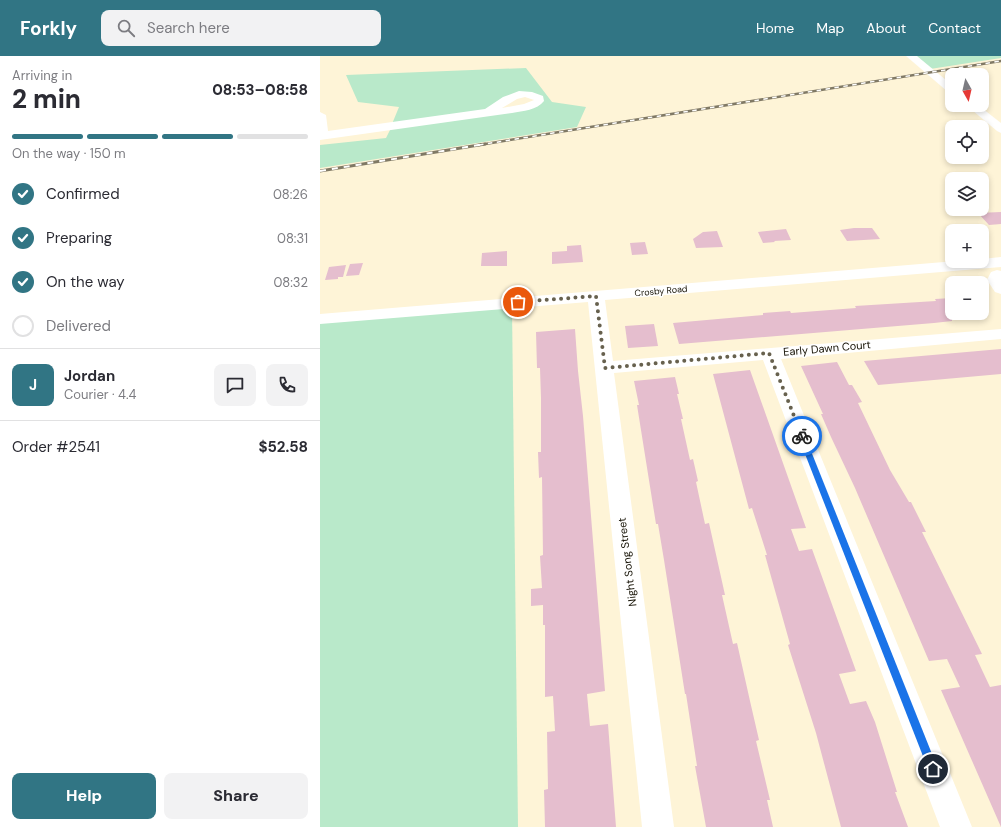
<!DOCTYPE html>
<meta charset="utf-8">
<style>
:root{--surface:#fff;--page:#f2f2f3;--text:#2b2b33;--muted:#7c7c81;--line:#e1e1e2;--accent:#317584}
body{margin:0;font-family:"DM Sans",sans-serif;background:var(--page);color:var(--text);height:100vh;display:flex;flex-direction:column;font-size:15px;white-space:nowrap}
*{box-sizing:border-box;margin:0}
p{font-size:13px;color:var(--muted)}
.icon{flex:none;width:22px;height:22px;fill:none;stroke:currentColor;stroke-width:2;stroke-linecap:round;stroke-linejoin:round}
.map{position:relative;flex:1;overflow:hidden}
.panel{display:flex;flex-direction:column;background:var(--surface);width:320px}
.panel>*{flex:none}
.needle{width:26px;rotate:172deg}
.buttons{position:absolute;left:625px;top:12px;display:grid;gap:8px}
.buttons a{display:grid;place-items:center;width:44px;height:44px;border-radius:8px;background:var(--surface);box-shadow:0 2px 6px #0003;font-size:20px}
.pin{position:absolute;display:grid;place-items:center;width:34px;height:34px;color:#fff;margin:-17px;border:2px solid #fff;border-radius:50%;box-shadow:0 1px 4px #0007}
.courier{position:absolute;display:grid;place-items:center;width:40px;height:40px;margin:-20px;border:3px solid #1a73e8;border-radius:50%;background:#fff;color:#222;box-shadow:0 1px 5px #0007}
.head em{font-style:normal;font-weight:800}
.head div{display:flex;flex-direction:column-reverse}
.head{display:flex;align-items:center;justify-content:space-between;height:68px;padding:0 12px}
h1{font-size:26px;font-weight:800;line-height:30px}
.bar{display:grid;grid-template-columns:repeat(4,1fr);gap:6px 4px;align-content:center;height:48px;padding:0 12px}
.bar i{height:5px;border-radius:3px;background:var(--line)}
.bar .active{background:var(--accent)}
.bar p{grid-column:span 4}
.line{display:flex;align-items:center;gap:10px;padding:0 12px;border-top:1px solid var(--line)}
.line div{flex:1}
.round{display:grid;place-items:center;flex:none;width:42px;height:42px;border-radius:8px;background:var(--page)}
ol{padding:0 12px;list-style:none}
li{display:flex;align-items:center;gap:12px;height:44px}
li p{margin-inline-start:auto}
li .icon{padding:4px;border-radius:50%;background:var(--accent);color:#fff;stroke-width:4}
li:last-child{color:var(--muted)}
li i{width:22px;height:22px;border:2px solid var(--line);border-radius:50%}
.action{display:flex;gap:8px;margin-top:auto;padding:8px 12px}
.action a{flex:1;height:46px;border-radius:8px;background:var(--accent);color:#fff;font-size:16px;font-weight:800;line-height:46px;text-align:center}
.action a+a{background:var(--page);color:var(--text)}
header{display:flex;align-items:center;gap:24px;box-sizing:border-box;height:56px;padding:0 20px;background:var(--accent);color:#fff}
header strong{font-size:19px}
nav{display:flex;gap:22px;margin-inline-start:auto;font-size:14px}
.search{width:280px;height:36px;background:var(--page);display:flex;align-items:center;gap:10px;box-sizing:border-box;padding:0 14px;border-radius:8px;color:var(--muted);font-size:15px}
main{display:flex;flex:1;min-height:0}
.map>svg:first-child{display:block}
.green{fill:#b9e9ca}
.building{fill:#e5bece}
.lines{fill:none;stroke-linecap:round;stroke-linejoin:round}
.minor{fill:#fff;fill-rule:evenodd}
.rail-far1-casing{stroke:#807965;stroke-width:2.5}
.rail-casing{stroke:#807965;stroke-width:3}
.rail-far1{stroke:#fff;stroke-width:1.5;stroke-dasharray:4.5;stroke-linecap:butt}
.rail{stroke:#fff;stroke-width:2;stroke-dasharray:6;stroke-linecap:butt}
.route{fill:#1a73e8}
.done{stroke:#67614e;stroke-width:4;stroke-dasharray:0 7.2}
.labels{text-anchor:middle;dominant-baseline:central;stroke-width:3;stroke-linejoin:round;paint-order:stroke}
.far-street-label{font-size:9px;fill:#161205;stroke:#fff}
.street-label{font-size:11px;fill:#161205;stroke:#fff}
</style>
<header>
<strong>Forkly</strong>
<div class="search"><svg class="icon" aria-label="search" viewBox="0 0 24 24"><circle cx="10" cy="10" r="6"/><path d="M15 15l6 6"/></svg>Search here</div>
<nav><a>Home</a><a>Map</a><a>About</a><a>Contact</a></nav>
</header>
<main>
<section class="panel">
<div class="head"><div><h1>2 min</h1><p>Arriving in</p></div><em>08:53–08:58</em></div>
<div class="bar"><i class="active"></i><i class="active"></i><i class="active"></i><i></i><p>On the way · 150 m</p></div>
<ol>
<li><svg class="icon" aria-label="check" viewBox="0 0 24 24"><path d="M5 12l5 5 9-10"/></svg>Confirmed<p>08:26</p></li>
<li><svg class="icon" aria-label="check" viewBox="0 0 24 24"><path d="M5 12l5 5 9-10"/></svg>Preparing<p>08:31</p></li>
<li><svg class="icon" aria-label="check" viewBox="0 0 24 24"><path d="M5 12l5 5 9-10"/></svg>On the way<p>08:32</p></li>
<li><i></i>Delivered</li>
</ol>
<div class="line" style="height:72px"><b class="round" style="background:var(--accent);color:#fff">J</b><div><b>Jordan</b><p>Courier · 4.4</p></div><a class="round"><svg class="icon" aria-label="chat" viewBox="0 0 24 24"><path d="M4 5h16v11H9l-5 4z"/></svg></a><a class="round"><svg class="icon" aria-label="phone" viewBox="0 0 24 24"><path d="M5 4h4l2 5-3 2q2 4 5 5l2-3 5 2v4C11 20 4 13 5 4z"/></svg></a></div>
<div class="line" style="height:52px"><div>Order #2541</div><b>$52.58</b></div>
<div class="action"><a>Help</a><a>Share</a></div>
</section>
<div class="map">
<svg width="681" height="771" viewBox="0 0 681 771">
<rect width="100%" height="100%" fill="#fef4d7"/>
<g class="green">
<path d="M594 0H681V2L610 13Z"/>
<path d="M206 12 232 46 266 51 257 71 0 112V89L66 82 71 72 219 48 206 36 167 54 72 68 79 51 38 46 26 19Z"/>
<path d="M192 251 198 771H0V267Z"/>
</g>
<g class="building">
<path d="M681 156V168L669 169 658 157Z"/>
<path d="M534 172H552L560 183 527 185 520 174Z"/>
<path d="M466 173 471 184 454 185 455 186 443 187 438 176Z"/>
<path d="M397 175 403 191 376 192 373 183 383 176Z"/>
<path d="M325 186 328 198 312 199 310 187Z"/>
<path d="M261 189 263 206 232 208V196L247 195V190Z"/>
<path d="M187 195V210H161L162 197Z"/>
<path d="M43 207 39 219 26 220 30 208Z"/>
<path d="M26 209 23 221H18V223L5 224 9 211Z"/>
<path d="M632 242V265L614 267 359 288 353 267 443 259V257L470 255 471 257 536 252 535 250 616 245 615 243Z"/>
<path d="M334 268 338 290 308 292 305 270Z"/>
<path d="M255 273 258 315 263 360 285 635 267 638 270 670 288 668 296 771H225L224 734 228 733 227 676 235 675 233 640 225 641V569H223V549L211 550V533L222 532 220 500 223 499 222 421 219 422 218 396H221V342L220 312H217L216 276Z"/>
<path d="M681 293V318L558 329 544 305Z"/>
<path d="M517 306 529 329H532L542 346 538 347 570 414 589 446H591L606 476H602L662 598 655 599 670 631 681 629V771L621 634 640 631 627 603 609 605 535 432 511 381 501 358H503L481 310Z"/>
<path d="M430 314 486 472 471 473 479 495 492 493 536 615 519 618 530 648 546 645 555 666 577 736H575L588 771H521L496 677 468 589 470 588 445 499H447L432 452 429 453 393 318Z"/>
<path d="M355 321 359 338H357L363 363H361L370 404 373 403 378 425 376 426 385 468 389 467 405 539H402L413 588 417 587 430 645 439 684 436 685 450 744H447L453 771H386L375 710H377L366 638H365L344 504 338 468H336L317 349H319L314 325Z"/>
</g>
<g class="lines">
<g class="minor">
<path d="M586 0H597L632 29V37L628 36Z"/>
<path d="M199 35 212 36 223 40 224 45C217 54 203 55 192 57L0 84V56L6 59 8 75 165 53 183 41ZM205 41 214 44 204 48 182 52 197 43Z"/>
<path d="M646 49H658L681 67V77L677 75Z"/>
<path d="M681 201V211L285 244 293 305 681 273V283L461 303 652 771H620L443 304 294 317 354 771H322L268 246 0 268V258L636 205H662V203Z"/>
<path d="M677 214 681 215V238L675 236 667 224 671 216Z"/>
</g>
<defs>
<path id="rail-far1" d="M159 89 681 5"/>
<path id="rail" d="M0 115 165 88"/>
</defs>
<use href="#rail-far1" class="rail-far1-casing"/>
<use href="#rail" class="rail-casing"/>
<use href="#rail-far1" class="rail-far1"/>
<use href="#rail" class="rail"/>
</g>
<path class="route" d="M479 378H482L485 380 618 713 616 716 613 718 610 716 608 713 478 380Z"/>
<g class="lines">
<path class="done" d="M198 246 276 240 285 312 449 297 482 380"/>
</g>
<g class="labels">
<g class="far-street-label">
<text transform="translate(341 235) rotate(-5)">Crosby Road</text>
</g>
<g class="street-label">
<text transform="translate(507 292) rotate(-5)">Early Dawn Court</text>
<text transform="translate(307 506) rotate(-97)">Night Song Street</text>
</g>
</g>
</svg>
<div class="buttons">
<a><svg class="needle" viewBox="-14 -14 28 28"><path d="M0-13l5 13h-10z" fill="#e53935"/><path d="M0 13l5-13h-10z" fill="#7c7c81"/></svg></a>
<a><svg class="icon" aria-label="locate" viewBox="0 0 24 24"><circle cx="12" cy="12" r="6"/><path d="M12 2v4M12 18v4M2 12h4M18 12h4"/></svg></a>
<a><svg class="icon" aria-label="layers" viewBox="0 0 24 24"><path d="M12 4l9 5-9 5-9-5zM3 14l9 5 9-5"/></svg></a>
<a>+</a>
<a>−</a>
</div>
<div class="pin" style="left:198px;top:246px;background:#ea580c"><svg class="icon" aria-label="bag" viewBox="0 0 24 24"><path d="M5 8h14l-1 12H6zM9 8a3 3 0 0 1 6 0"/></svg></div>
<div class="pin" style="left:613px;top:713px;background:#1f2937"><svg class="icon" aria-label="home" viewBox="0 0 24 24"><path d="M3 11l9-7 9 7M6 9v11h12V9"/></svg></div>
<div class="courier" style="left:482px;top:380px"><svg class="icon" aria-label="bike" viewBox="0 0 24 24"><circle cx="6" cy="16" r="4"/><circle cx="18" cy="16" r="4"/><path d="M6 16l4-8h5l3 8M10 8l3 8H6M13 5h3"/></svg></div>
</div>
</main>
